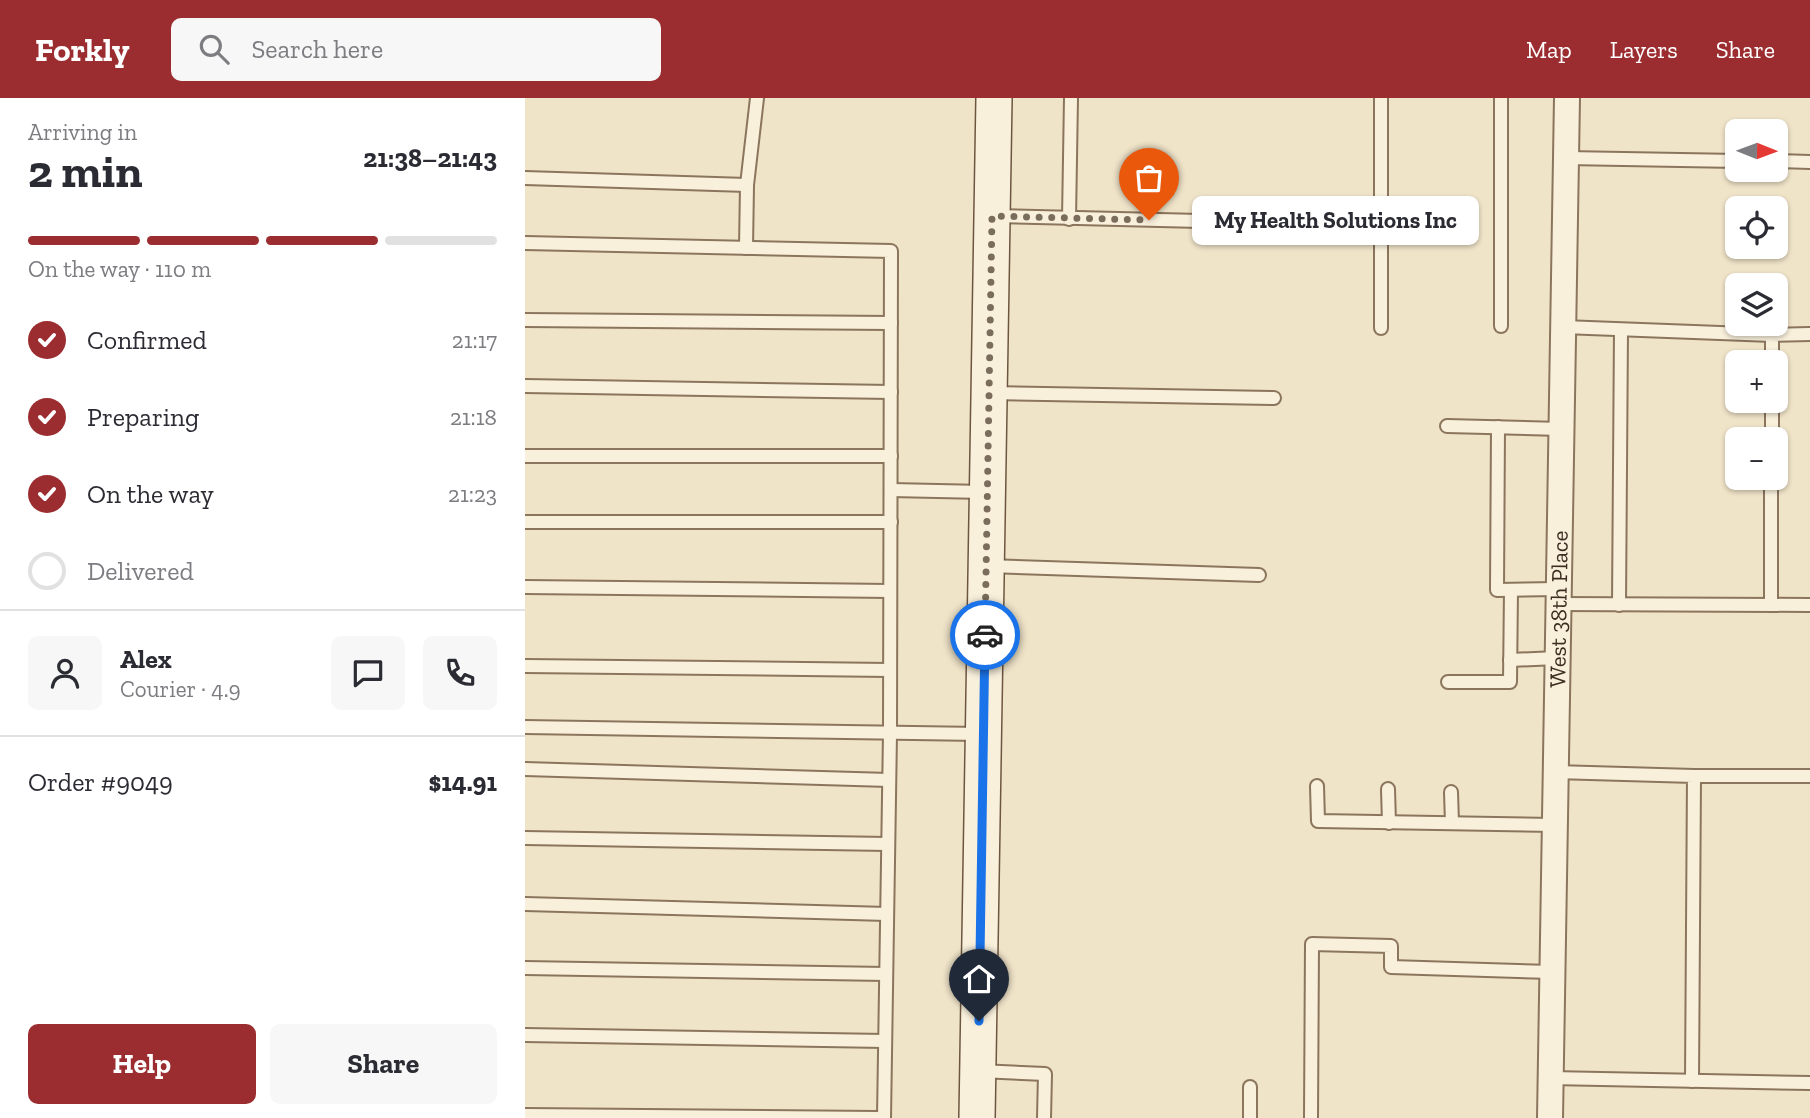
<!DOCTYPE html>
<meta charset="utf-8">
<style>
:root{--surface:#fff;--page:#f7f7f7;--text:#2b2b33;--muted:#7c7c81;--line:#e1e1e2;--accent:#9b2c2f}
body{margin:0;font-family:"Zilla Slab",serif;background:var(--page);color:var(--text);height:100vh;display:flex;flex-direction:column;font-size:26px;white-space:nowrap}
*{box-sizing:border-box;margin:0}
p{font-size:23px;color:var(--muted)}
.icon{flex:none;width:38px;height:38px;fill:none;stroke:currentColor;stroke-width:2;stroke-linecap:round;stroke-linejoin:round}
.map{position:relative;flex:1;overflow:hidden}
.sheet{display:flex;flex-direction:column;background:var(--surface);width:525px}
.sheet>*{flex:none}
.needle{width:46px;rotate:91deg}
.fabs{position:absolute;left:1200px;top:21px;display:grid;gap:14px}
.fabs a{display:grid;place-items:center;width:63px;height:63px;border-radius:10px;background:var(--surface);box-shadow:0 2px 5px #0004;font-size:35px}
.pin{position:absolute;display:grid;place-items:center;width:60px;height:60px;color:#fff;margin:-72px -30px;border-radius:50% 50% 50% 0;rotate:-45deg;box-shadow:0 0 7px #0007}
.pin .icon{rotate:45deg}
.courier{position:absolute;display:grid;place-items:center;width:70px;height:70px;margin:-35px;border:5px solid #1a73e8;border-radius:50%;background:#fff;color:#222;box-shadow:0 2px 9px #0007}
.bubble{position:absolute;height:49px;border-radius:10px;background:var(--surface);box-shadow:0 2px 5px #0004;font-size:23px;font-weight:800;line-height:49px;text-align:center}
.head em{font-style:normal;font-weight:800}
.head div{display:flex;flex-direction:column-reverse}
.head{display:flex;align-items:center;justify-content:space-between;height:119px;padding:0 28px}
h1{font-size:46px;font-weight:800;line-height:52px}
.bar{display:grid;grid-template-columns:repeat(4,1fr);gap:10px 7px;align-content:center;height:84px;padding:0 28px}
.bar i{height:9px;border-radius:5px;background:var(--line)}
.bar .selected{background:var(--accent)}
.bar p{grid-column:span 4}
.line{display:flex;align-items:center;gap:18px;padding:0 28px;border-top:2px solid var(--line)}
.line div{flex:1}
.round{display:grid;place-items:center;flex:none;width:74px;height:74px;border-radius:10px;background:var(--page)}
ol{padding:0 28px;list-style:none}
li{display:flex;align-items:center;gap:21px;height:77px}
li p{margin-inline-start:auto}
li .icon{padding:7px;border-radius:50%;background:var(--accent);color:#fff;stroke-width:4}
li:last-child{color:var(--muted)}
li i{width:38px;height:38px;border:4px solid var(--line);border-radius:50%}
.button{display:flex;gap:14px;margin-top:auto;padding:14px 28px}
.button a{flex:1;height:80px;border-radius:10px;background:var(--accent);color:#fff;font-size:28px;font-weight:800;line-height:80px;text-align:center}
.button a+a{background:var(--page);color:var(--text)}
header{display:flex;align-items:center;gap:42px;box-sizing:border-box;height:98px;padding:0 35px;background:var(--accent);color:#fff}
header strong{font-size:33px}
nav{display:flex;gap:38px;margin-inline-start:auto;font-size:24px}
.search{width:490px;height:63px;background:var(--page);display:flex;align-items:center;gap:18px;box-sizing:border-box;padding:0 24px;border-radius:10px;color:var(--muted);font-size:26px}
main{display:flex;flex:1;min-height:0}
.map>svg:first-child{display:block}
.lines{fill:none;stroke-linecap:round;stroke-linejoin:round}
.lane-casing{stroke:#8b755d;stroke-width:16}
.street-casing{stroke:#8b755d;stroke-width:28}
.secondary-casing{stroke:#6d5640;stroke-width:38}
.lane{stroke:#f9f0dc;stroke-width:12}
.street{stroke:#f9f0dc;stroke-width:24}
.secondary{stroke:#f9f0dc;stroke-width:35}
.done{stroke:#7b6d5b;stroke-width:7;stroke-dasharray:0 12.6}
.route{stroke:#1a73e8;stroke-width:9}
.labels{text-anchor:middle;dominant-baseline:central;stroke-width:5;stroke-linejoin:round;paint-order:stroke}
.street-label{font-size:23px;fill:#3c2d20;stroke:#f6edd8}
</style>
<header>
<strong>Forkly</strong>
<div class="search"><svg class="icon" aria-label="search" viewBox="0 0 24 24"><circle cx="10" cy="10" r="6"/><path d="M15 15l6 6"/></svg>Search here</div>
<nav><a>Map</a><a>Layers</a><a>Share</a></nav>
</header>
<main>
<section class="sheet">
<div class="head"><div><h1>2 min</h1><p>Arriving in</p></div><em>21:38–21:43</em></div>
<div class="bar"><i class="selected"></i><i class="selected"></i><i class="selected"></i><i></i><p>On the way · 110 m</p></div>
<ol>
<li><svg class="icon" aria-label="check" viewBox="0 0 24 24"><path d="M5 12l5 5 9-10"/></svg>Confirmed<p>21:17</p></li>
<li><svg class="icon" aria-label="check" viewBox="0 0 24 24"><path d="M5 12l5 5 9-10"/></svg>Preparing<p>21:18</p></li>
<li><svg class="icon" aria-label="check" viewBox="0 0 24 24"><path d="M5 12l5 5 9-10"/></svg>On the way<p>21:23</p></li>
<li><i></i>Delivered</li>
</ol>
<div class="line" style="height:126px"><a class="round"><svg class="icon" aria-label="person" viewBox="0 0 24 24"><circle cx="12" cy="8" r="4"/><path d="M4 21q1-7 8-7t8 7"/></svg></a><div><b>Alex</b><p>Courier · 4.9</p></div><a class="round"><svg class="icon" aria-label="chat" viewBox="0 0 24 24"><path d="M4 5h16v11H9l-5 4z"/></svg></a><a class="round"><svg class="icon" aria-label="phone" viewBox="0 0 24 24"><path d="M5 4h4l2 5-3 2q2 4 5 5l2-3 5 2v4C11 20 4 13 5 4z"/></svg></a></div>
<div class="line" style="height:91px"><div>Order #9049</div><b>$14.91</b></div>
<div class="button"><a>Help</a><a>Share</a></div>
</section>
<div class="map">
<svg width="1285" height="1020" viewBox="0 0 1285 1020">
<rect width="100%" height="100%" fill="#efe3c8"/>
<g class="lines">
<defs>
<g id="lane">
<path d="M976 0V228"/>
<path d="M1041 60 1213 63"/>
<path d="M1251 63 1285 64"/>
<path d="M0 80 222 87"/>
<path d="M468 118 758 125"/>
<path d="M544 121 546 0"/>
<path d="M0 145 366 153 365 635 359 1020"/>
<path d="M221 150 222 87 232 0"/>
<path d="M0 222 366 225"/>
<path d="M1038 229 1247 237"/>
<path d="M856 230V0"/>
<path d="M1247 264V237L1285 236"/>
<path d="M0 288 366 294"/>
<path d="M465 295 749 300"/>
<path d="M922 328 1036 331"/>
<path d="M973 329 972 492 1033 491"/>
<path d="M1247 341V303"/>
<path d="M0 358H366"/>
<path d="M366 392 459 394"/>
<path d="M0 424H366"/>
<path d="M462 468 734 477"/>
<path d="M0 489 365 493"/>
<path d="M1033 506 1285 507"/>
<path d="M1094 507 1096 232"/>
<path d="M1246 507V380"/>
<path d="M985 562 1032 560"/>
<path d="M0 568 365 572"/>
<path d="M923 584H985L986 492"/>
<path d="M0 629 455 636"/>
<path d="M0 671 364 682"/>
<path d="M1030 674 1169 678 1167 983"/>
<path d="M1169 678H1285"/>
<path d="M792 688 793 723 1029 727"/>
<path d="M863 691 864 725"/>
<path d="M926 694 927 725"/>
<path d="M0 740 363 746"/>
<path d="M0 806 362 816"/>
<path d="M0 870 361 876"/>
<path d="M0 937 360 943"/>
<path d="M454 973 520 976 519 1020"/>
<path d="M1025 980 1285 985"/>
<path d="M0 1017 352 1020"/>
<path d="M725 1020V989"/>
<path d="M786 1020 787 846 866 848V869L1027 874"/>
</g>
<g id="street">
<path id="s1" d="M1025 1020 1042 0"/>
</g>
<path id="secondary" d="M452 1020 469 0"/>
</defs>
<use href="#lane" class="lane-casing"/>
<use href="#street" class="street-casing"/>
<use href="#secondary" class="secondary-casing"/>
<use href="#lane" class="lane"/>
<use href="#street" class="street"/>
<use href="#secondary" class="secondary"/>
</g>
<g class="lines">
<path class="done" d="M460 537 467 118 624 122"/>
<path class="route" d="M454 923 460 537"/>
</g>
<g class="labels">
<g class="street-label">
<text stroke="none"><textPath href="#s1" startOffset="509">West 38th Place</textPath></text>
</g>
</g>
</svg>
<div class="fabs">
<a><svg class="needle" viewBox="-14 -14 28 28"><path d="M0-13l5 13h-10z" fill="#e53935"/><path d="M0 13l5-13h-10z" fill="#7c7c81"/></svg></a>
<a><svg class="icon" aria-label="locate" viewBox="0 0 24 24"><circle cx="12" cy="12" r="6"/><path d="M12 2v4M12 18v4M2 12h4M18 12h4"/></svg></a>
<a><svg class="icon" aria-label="layers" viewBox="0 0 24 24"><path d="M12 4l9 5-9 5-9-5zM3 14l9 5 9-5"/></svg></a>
<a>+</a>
<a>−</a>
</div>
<div class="pin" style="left:624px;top:122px;background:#ea580c"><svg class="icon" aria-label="bag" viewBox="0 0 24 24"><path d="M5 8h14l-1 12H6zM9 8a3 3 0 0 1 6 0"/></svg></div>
<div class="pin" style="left:454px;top:923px;background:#1f2937"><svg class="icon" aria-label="home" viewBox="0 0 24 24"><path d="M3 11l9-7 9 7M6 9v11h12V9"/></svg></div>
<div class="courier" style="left:460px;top:537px"><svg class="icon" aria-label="car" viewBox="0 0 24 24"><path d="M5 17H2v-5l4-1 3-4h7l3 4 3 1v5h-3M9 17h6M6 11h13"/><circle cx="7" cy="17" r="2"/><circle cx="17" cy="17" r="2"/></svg></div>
<div class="bubble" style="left:667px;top:98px;width:287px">My Health Solutions Inc</div>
</div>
</main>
